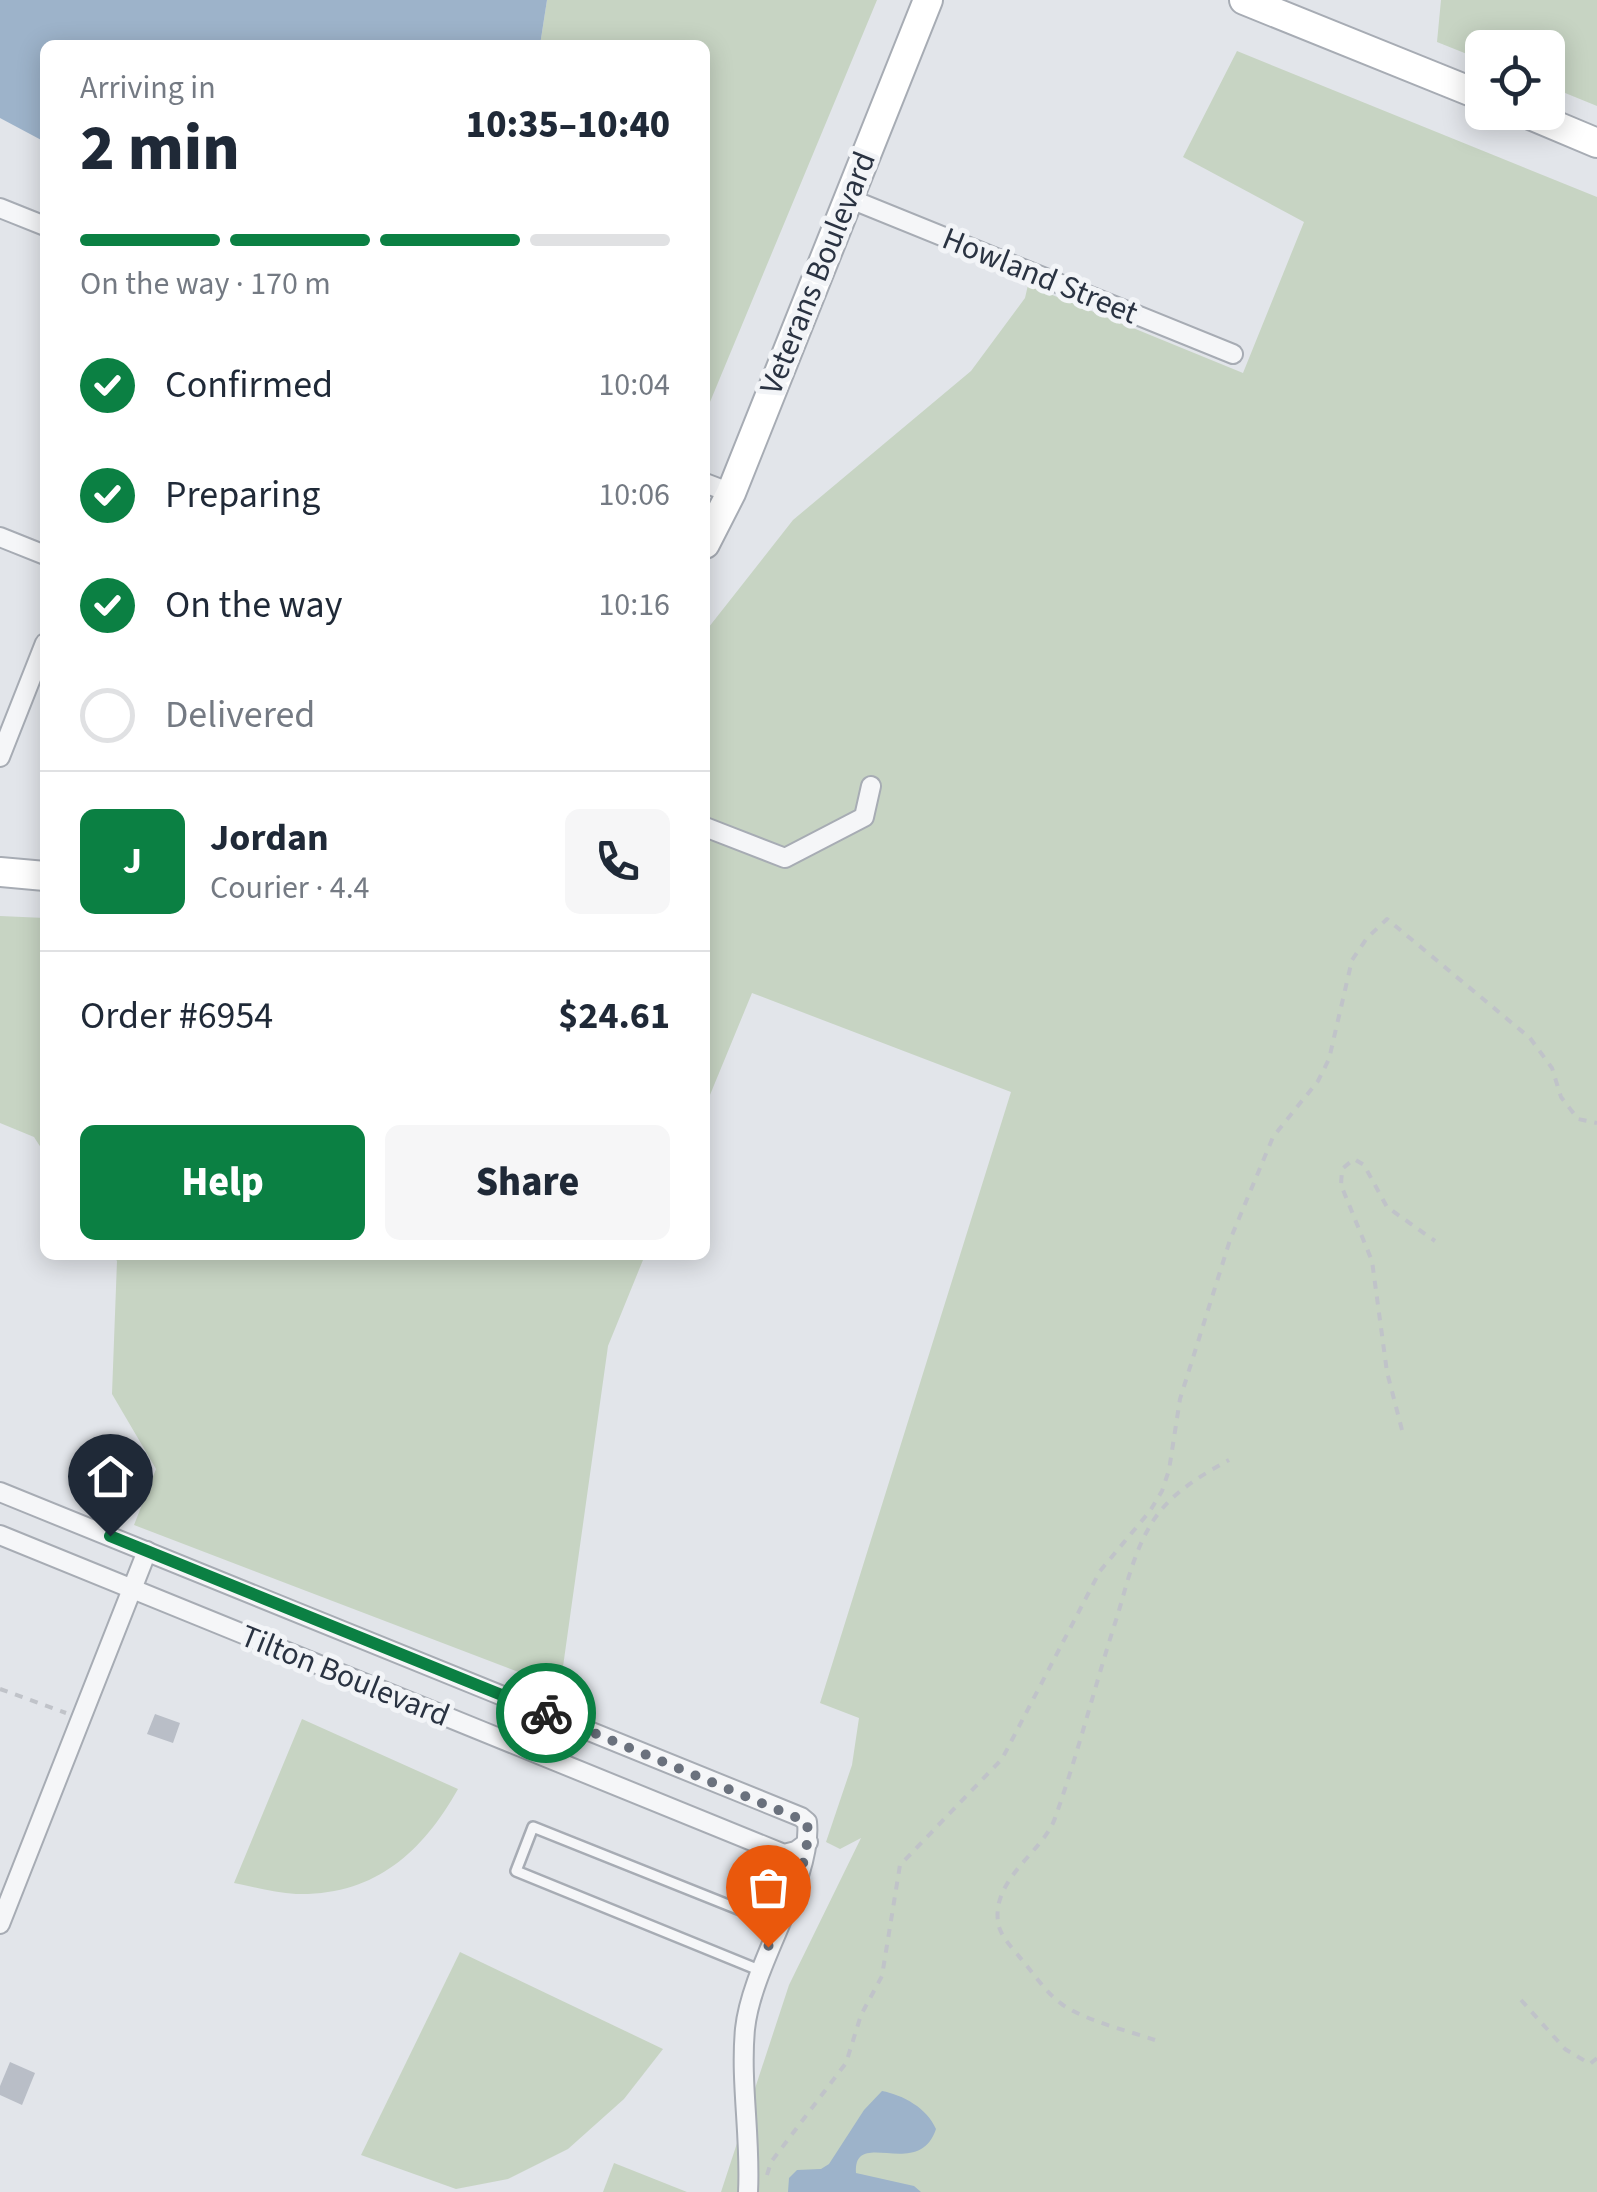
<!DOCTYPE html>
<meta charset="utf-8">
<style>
:root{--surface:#fff;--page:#f6f6f7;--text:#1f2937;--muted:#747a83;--line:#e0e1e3;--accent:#0b8043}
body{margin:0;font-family:"Source Sans 3",sans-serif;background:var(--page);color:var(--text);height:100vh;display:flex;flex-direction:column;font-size:38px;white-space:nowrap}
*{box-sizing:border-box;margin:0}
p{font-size:32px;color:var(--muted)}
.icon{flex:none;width:55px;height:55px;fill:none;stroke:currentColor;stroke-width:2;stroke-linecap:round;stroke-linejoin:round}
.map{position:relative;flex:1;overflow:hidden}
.drawer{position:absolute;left:40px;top:40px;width:670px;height:1220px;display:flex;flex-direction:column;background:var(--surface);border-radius:15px;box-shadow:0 5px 25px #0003}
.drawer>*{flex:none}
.tools{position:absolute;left:1465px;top:30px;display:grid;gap:20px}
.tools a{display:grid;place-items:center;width:100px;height:100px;border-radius:15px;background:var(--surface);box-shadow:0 5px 25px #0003;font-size:50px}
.pin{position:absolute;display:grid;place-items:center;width:85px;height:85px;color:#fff;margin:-102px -42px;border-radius:50% 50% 50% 0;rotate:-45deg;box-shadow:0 0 10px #0007}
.pin .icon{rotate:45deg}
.courier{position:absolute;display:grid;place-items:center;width:100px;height:100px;margin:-50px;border:8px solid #0b8043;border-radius:50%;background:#fff;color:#222;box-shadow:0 2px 12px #0007}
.head em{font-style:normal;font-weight:800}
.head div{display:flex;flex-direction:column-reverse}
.head{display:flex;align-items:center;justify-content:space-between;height:170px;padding:0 40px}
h1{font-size:65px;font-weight:800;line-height:75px}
.bar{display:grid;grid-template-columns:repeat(4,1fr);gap:15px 10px;align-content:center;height:120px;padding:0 40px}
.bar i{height:12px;border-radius:8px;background:var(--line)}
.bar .on{background:var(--accent)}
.bar p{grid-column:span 4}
.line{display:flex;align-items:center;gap:25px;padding:0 40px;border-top:2px solid var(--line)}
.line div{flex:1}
.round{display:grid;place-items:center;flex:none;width:105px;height:105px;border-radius:15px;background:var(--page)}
ol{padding:0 40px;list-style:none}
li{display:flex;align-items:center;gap:30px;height:110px}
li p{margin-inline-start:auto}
li .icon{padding:10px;border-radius:50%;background:var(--accent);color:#fff;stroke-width:4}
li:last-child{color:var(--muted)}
li i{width:55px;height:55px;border:5px solid var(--line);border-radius:50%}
.cta{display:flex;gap:20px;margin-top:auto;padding:20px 40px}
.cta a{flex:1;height:115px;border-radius:15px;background:var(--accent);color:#fff;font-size:40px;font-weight:800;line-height:115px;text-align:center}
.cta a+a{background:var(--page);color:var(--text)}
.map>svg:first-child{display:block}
.green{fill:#c7d4c3}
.water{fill:#9db3ca}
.building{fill:#b9bec7}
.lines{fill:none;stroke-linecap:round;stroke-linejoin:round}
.lane-casing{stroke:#a7acb4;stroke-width:14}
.street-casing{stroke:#a7acb4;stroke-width:22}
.secondary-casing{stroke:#a7acb4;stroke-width:32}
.path{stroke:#c0c3c9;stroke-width:4;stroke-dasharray:8 8;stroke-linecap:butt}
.lane{stroke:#f5f6f8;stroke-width:9}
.street{stroke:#f5f6f8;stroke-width:18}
.secondary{stroke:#fff;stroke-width:28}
.done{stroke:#6a717d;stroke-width:10;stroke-dasharray:0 18}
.route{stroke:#0b8043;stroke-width:12}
.labels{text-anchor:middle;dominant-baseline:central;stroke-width:10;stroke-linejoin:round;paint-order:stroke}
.street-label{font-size:32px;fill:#2a3342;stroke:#f2f4f7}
</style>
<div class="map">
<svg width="1597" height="2192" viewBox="0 0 1597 2192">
<rect width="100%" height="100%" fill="#e2e5ea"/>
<g class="green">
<path d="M547 0H877L705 414V45H540Z"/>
<path d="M1441 0H1597V106L1548 86V48H1482V60L1437 42Z"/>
<path d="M1237 51 1597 197V2192H721L789 1985 861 1838 840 1849 826 1842 852 1765 859 1718 820 1703 1011 1092 752 993 705 1107V632L793 520 971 371 1025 298 1028 285 1243 373 1304 222 1183 157Z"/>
<path d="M0 916 45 918V1154L34 1137 0 1123Z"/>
<path d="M113 1255H645L608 1346 560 1688 134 1525 156 1469 112 1394 117 1261Z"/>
<path d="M302 1719 458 1789C422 1853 374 1896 296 1894 276 1893 254 1887 234 1883Z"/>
<path d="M460 1952 663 2049 624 2099 568 2149 508 2179 456 2189 361 2155Z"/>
<path d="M614 2163 687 2192H603Z"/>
</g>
<g class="water">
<path d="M0 0H547L540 45H45V142L0 118Z"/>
<path d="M882 2091C903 2095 927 2108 936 2129 919 2181 853 2127 856 2173L914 2186 921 2192H788L789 2178 797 2170 821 2169 829 2164 864 2110Z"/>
</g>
<g class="building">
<path d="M155 1714 180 1723 173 1743 147 1734Z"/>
<path d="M10 2062 35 2073 22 2105 0 2095V2086Z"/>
</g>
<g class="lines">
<defs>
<path id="lane" d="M759 1970 516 1871 533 1827 778 1925"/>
<g id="street">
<path d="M848 198 1233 354"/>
<path d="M0 208 45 226"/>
<path d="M705 483 731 493"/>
<path d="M0 537 45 555"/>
<path d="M0 757 45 643"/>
<path d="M705 827 785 858 864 817 871 786"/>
<path d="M0 1492 801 1817 807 1822C813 1880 752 1963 745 2029 740 2082 751 2138 748 2192"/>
<path d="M0 1535 784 1854 796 1851 808 1842"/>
<path d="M0 1924 147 1551"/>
</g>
<g id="secondary">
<path d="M1244 0 1482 96"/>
<path d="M1523 112 1597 143"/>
<path d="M705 544 731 493 928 0"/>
<path d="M0 872 45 876"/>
</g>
</defs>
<use href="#lane" class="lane-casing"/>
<use href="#street" class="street-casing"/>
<use href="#secondary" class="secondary-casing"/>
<g class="path">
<path d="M1402 1430 1387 1372 1372 1261 1341 1185 1342 1169 1354 1159 1364 1165 1387 1207 1435 1241"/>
<path d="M0 1689 66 1713"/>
<path d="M1521 2000 1565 2049 1590 2064 1597 2058"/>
<path d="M1155 2040C1126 2030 1089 2022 1063 2005 1046 1993 1035 1975 1022 1960 1014 1950 999 1935 998 1922 992 1878 1044 1851 1055 1818 1079 1751 1096 1681 1118 1614 1127 1583 1135 1549 1153 1521 1171 1493 1200 1476 1229 1460"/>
<path d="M767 2175 771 2162 846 2063 861 2015 882 1976 900 1865 1002 1759 1100 1571 1150 1511 1162 1491 1169 1470 1180 1399 1230 1240 1273 1137 1318 1081 1329 1059 1352 960 1367 938 1387 919 1530 1038 1552 1068 1561 1097 1578 1119 1597 1123"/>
</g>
<use href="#lane" class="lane"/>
<use href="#street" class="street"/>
<use href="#secondary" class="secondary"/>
</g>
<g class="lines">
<path class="done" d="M546 1713 807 1822C812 1864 784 1909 768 1947"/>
<path class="route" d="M110 1536 546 1713"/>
</g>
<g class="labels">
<g class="street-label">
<text transform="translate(818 273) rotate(-68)">Veterans Boulevard</text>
<text transform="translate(1040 276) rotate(22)">Howland Street</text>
<text transform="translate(345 1676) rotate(22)">Tilton Boulevard</text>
</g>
</g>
</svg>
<div class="tools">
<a><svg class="icon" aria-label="locate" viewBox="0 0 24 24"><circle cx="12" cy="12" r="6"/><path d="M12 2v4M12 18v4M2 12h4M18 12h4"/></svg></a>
</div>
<div class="pin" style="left:768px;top:1947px;background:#ea580c"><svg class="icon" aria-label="bag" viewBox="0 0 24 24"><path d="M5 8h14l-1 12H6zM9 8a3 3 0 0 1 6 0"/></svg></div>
<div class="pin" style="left:110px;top:1536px;background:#1f2937"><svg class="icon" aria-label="home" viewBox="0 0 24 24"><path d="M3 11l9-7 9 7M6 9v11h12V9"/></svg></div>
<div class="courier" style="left:546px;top:1713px"><svg class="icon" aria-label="bike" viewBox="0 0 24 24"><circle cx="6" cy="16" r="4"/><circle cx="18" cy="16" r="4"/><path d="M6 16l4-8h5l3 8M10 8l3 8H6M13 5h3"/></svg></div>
<section class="drawer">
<div class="head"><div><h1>2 min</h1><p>Arriving in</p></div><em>10:35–10:40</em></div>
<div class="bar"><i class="on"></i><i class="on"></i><i class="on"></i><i></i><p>On the way · 170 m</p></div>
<ol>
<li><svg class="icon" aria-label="check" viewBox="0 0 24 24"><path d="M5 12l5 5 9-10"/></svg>Confirmed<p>10:04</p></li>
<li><svg class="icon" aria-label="check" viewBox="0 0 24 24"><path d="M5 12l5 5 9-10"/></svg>Preparing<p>10:06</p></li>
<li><svg class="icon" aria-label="check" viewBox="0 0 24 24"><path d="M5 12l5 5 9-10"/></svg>On the way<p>10:16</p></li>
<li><i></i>Delivered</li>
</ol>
<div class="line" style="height:180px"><b class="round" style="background:var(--accent);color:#fff">J</b><div><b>Jordan</b><p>Courier · 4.4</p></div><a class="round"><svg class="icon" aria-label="phone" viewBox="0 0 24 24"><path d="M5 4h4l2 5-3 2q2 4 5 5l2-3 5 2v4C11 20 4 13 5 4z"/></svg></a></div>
<div class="line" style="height:130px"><div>Order #6954</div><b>$24.61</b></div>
<div class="cta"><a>Help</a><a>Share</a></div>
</section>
</div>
